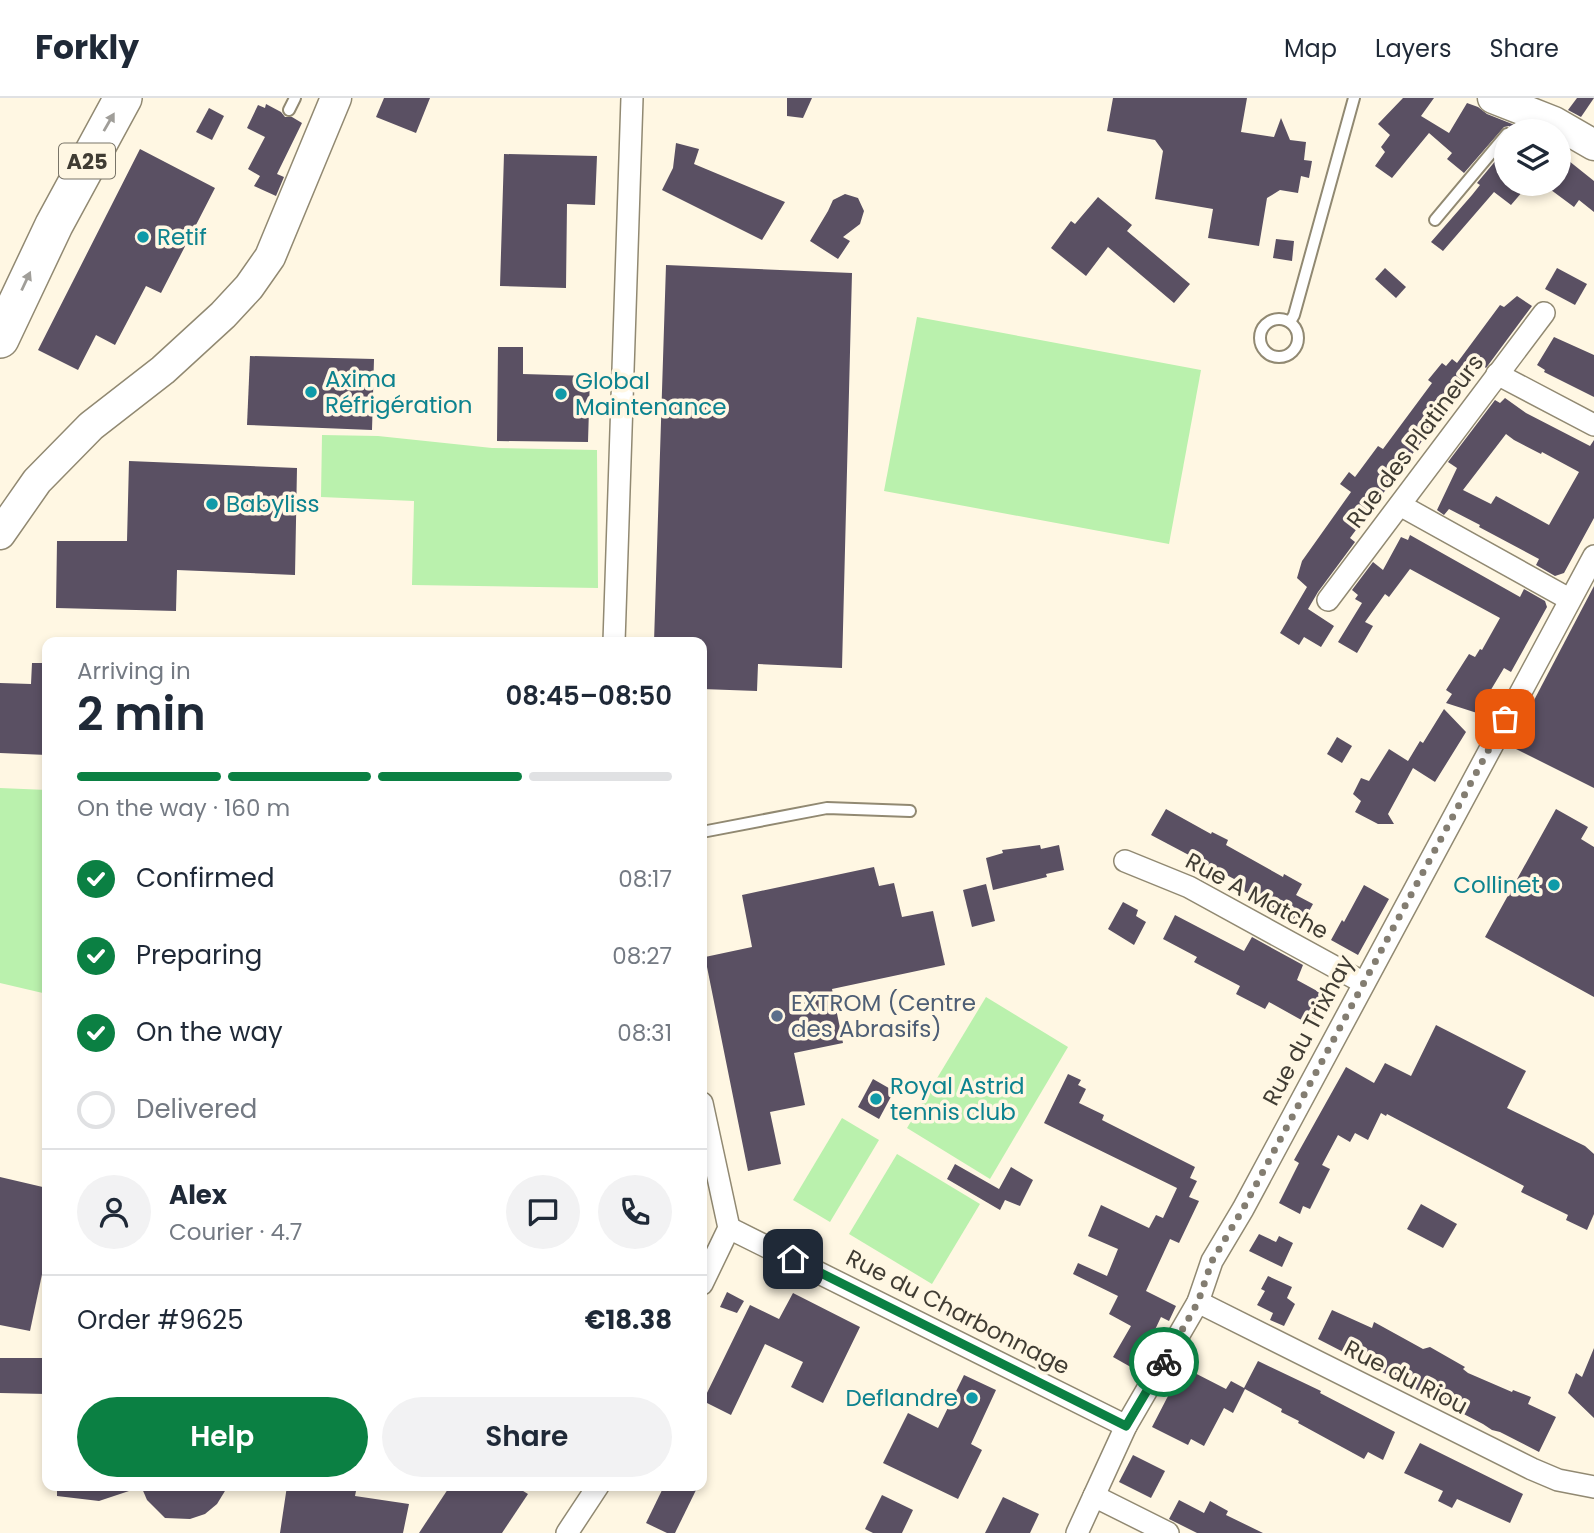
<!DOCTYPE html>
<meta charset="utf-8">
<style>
:root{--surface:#fff;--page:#f2f2f3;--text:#1f2937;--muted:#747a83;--line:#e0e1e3;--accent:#0b8043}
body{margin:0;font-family:Poppins,sans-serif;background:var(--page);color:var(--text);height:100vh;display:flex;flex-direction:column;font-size:26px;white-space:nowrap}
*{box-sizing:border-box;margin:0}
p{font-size:23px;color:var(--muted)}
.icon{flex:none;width:38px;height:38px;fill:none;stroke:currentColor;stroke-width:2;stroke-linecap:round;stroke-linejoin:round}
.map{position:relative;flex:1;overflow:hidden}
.details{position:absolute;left:42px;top:539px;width:665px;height:854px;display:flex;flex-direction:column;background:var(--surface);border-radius:14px;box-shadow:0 4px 10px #0003}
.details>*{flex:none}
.buttons{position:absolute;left:1494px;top:21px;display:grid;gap:14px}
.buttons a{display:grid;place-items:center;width:77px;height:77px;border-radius:50%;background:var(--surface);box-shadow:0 4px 10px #0003;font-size:35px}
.pin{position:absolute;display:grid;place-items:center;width:60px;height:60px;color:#fff;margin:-30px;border-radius:14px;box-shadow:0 4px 10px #0006}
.courier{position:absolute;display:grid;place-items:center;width:70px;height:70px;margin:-35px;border:5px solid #0b8043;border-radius:50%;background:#fff;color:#222;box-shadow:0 2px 9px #0007}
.head em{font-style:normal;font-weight:600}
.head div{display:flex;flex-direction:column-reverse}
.head{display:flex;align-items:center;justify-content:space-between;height:119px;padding:0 35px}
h1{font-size:46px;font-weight:600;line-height:52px}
.bar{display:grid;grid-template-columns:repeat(4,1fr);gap:10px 7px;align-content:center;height:84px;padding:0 35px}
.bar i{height:9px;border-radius:5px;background:var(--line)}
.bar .active{background:var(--accent)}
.bar p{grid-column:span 4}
.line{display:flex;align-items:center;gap:18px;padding:0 35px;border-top:2px solid var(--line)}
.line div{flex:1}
.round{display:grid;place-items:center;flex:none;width:74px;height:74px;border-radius:37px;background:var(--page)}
ol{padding:0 35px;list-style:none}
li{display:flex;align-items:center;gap:21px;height:77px}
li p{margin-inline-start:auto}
li .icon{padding:7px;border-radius:50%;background:var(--accent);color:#fff;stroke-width:4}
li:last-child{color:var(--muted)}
li i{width:38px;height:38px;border:4px solid var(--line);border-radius:50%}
.cta{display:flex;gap:14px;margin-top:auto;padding:14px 35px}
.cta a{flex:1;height:80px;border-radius:42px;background:var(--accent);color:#fff;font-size:28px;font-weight:600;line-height:80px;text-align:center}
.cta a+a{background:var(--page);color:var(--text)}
header{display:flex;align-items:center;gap:42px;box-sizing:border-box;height:98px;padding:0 35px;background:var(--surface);border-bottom:2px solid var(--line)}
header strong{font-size:33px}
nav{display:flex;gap:38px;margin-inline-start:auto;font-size:24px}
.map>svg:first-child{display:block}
.green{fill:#baf1ad}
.building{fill:#5a5063;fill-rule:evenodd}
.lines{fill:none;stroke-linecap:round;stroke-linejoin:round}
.lane-casing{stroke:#918972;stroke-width:14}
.street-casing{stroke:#918972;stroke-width:24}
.secondary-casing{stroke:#918972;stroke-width:33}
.highway-casing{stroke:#918972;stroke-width:40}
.lane{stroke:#fff;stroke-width:10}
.street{stroke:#fff;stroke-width:21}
.secondary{stroke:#fff;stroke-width:30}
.highway{stroke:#fff;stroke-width:37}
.oneway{fill:#a09e99}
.done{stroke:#837d71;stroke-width:7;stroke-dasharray:0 12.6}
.route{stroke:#0b8043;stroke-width:9}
.culture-dot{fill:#0f9aa8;stroke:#fff7e3;stroke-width:2.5}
.service-dot{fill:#5c6f8a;stroke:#fff7e3;stroke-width:2.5}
.labels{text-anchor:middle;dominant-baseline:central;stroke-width:7;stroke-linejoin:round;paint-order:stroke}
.shield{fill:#fff7e3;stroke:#797468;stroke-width:2}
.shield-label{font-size:21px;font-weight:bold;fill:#403c33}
.culture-label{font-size:23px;fill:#0d838f;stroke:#fff7e3;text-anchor:start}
.street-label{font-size:23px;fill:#403c33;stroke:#fff7e3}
.service-label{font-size:23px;fill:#4e5e75;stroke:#fff7e3;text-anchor:start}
</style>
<header>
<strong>Forkly</strong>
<nav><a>Map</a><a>Layers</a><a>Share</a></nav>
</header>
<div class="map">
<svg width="1594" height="1435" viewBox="0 0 1594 1435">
<rect width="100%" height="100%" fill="#fff7e3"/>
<g class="green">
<path d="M917 219 1201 272 1169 446 884 393Z"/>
<path d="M322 337 378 338 492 350 597 352 598 490 412 487 414 403 321 399Z"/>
<path d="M0 690 47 692V896L0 885Z"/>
<path d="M986 899 1068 949 990 1081 907 1030Z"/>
<path d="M842 1020 879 1042 830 1124 793 1102Z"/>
<path d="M897 1056 980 1106 932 1186 849 1136Z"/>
</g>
<g class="building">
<path d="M384 0H430L416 35 376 19Z"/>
<path d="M787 0H812L803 20 787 18Z"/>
<path d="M1113 0H1247L1241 34 1274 39 1281 20 1290 42 1306 44 1304 62 1312 63 1309 80 1301 78 1298 95 1280 92 1267 100 1259 148 1208 140 1213 111 1155 101 1163 53 1155 42 1107 33Z"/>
<path d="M1403 0H1434L1421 18 1449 35 1467 5 1478 9 1487 16 1530 33H1514L1509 28 1504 29 1464 75 1447 61 1452 55 1429 35 1392 80 1375 68 1385 54 1381 49 1390 37 1378 26Z"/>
<path d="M1577 0H1594L1581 19 1568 12Z"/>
<path d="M266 6 281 14 285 19H292L302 25 277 76 284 79 276 98 254 88 260 78 248 71 265 39 247 30 258 7 265 10Z"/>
<path d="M209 10 224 18 212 42 196 34Z"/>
<path d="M676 45 699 51 694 66 785 104 762 142 662 92 673 70Z"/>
<path d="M1507 49V86H1529L1511 107 1494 94 1443 153 1431 144 1472 97 1480 87 1477 85Z"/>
<path d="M140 51 215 90 161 195 146 188 115 247 96 237 78 272 38 252Z"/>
<path d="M1559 55 1594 83V114L1579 102 1574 109 1543 86H1559Z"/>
<path d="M504 56 597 58 595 107 567 106 566 190 500 188Z"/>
<path d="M845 96 858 100 864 113 860 126 843 139 850 143 838 161 810 143 828 113 833 102Z"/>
<path d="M1098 99 1132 127 1127 133 1190 186 1174 205 1108 149 1086 178 1051 150 1071 123 1075 126Z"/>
<path d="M1276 141 1294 143 1292 163 1273 160Z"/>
<path d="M666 167 852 175 842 570 758 566 757 593 702 591V544H654Z"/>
<path d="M1385 170 1406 189 1396 200 1375 181Z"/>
<path d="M1557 170 1587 186 1575 207 1545 191Z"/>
<path d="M1517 198 1532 208 1486 270 1480 265 1393 382 1350 440 1355 444 1318 494 1308 511 1334 528 1321 549 1304 539 1299 547 1280 535 1307 489 1297 480 1302 463 1351 394 1340 386 1349 374 1355 379 1378 348 1383 351 1432 285 1428 282 1442 265 1446 268 1452 261 1457 265 1500 207 1504 209Z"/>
<path d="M1554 239 1594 257V299L1544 274 1545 272 1537 267Z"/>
<path d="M498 249H523V276L590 278 588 344 497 343Z"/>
<path d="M250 258 374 261 372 332 247 327Z"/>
<path d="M1505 300 1526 315 1590 348 1594 342V420L1564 475 1555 478 1536 467 1539 461 1479 429 1480 427 1449 411 1444 417 1437 412 1457 370 1448 364 1495 302 1500 305ZM1506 336 1514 342 1541 356 1542 354 1579 374 1549 427 1496 398 1491 406 1463 392Z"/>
<path d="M129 363 297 370 295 477 177 472 176 513 56 510 57 443H127Z"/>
<path d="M1410 437 1520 499 1524 491 1545 503 1547 509 1511 574 1504 570 1477 615 1446 605 1452 596 1446 592 1469 556 1475 559 1480 551 1482 552 1500 520 1410 471 1389 499 1385 496 1365 524 1373 528 1357 555 1338 544 1362 505 1355 501 1358 497 1352 492 1373 464 1383 472 1401 439 1408 442Z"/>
<path d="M1594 488V690L1510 648Z"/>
<path d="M32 565H47V657L0 655V585L31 586Z"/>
<path d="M1444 611 1466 634 1435 684 1413 670 1388 716 1394 726H1378L1355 714 1361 703 1353 696 1361 680 1369 683 1389 651 1408 663 1420 643 1423 645Z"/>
<path d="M1337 639 1352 648 1342 665 1327 656Z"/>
<path d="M1166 711 1211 736 1212 734 1228 742 1226 747 1283 779 1284 776 1302 786 1296 797 1313 806 1302 826 1233 787 1236 782 1151 737Z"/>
<path d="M1556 711 1588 729 1581 741 1594 749V899L1485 839Z"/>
<path d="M1040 747 1041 751 1059 747 1064 772 1046 776 1047 779 993 792 986 760 1003 755 1002 752Z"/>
<path d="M874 769 879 788 894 785 902 819 933 813 945 867 832 891 843 945 794 955 805 1007 770 1014 781 1066 748 1073 705 859 752 849 742 797Z"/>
<path d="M986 786 995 823 972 829 963 792Z"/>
<path d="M1364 787 1389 801 1358 857 1331 842 1342 822 1344 824Z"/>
<path d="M1123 804 1138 812 1136 818 1146 824 1134 847 1108 831Z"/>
<path d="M1175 817 1244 853 1252 839 1303 867 1297 882 1330 900 1314 929 1269 904 1265 911 1236 896 1240 888 1194 864 1197 859 1163 841Z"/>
<path d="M1436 927 1526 973 1507 1010 1585 1048 1594 1056V1116L1587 1132 1566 1122 1568 1117 1521 1094 1524 1088 1387 1016 1386 1018 1381 1015 1368 1042 1355 1035 1350 1044 1338 1037 1322 1067 1330 1071 1310 1111 1303 1108 1300 1116 1279 1105 1299 1065 1294 1062 1346 969 1374 985 1385 965 1411 978Z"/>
<path d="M1068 976 1081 982 1078 987 1086 991 1079 1005 1104 1017 1102 1022 1195 1069 1190 1080 1197 1083 1189 1099 1199 1103 1179 1145 1170 1141 1146 1193 1176 1208 1169 1223 1161 1219 1136 1272 1113 1259 1131 1228 1109 1216 1118 1198 1073 1176 1078 1165 1107 1178 1118 1151 1088 1138 1101 1107 1149 1130 1156 1117 1163 1120 1177 1090 1044 1025Z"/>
<path d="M873 981 894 993 879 1021 858 1009Z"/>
<path d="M955 1066 999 1091 1011 1069 1033 1082 1020 1108 1005 1102 1000 1112 947 1081Z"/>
<path d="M0 1079 47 1090V1153L30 1233 0 1227Z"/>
<path d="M1421 1106 1457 1126 1443 1150 1407 1131Z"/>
<path d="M1259 1136 1276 1144 1279 1138 1293 1145 1282 1169 1249 1153Z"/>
<path d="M1268 1178 1292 1189 1287 1200 1295 1206 1284 1228 1270 1222 1273 1215 1257 1207 1265 1193 1261 1191Z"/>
<path d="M727 1194 744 1203 737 1215 720 1209Z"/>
<path d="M793 1195 860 1229 823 1305 791 1289 803 1264 765 1246 731 1317 703 1303 750 1207 779 1221Z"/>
<path d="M1332 1212 1372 1230 1374 1224 1423 1251 1430 1249 1465 1269 1463 1271 1468 1275 1512 1294 1513 1292 1531 1299 1528 1306 1556 1319 1539 1354 1500 1334 1492 1332 1483 1326 1318 1241Z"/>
<path d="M1594 1250V1320L1568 1295 1576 1275 1582 1279Z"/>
<path d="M0 1260H47V1296L0 1295Z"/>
<path d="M1258 1263 1321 1293 1320 1295 1395 1334 1383 1362 1368 1354 1364 1361 1298 1325 1299 1323 1281 1314 1282 1311 1245 1291 1233 1315 1224 1310 1204 1348 1191 1341 1188 1347 1152 1329 1183 1269 1226 1291 1231 1283 1244 1290Z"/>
<path d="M964 1277 996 1292 971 1346 982 1352 958 1401 883 1365 908 1315 938 1330Z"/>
<path d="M1420 1345 1523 1396 1510 1425 1457 1401 1452 1410 1438 1403 1443 1393 1404 1375Z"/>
<path d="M1133 1357 1165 1373 1151 1400 1119 1384Z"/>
<path d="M57 1388H135V1391L99 1403 57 1398Z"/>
<path d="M141 1388H228L217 1406 205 1416 190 1421 165 1420 147 1402Z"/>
<path d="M287 1388H357L355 1398 409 1406 403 1435H280Z"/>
<path d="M450 1388H515L528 1396 502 1435H419Z"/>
<path d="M664 1388H698L675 1435H667L646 1425Z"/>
<path d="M882 1397 913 1412 902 1435H873L865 1431Z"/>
<path d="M1003 1399 1039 1416 1030 1435H985Z"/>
<path d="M1179 1402 1204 1415 1210 1403 1228 1413 1226 1417 1263 1435H1197L1169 1421Z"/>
</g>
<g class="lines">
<defs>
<g id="lane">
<path d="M289 12 295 0"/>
<path d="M1435 122 1507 36"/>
<circle cx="1279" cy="240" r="19"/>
<path d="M1290 224 1294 217 1354 0"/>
<path d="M702 734 827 710 910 713"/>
</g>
<g id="street">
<path d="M1497 276 1594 327"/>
<path d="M1400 407 1569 501"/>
<path d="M1328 502 1544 215"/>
<path d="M614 544 632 0"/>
<path d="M1125 763 1189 789 1364 885"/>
<path d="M702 1005 729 1130 702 1186"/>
<path d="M729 1130 1126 1328"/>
<path d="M1198 1204 1532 1371 1558 1382 1594 1389"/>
<path d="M1094 1398 1168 1435"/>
<path d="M567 1435 598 1388"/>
<path d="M1077 1435 1126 1328 1198 1204 1212 1163 1243 1111 1594 458"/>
</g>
<g id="secondary">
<path d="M1493 0 1554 24 1594 47"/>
<path d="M0 436 37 383 91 328 163 272 223 217 249 189 270 159 336 0"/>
</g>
<path id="highway" d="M0 241 54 127 123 0"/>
</defs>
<use href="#lane" class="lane-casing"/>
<use href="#street" class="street-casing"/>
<use href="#secondary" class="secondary-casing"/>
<use href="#highway" class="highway-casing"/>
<use href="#lane" class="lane"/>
<use href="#street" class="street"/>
<use href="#secondary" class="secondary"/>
<use href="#highway" class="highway"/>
</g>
<defs><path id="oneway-solid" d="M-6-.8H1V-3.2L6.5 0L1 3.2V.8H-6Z" transform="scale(1.75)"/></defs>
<g class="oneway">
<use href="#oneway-solid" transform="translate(109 24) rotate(-60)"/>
<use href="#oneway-solid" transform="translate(26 183) rotate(-65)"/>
</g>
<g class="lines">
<path class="done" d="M1164 1264 1198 1204 1212 1163 1243 1111 1505 621"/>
<path class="route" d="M793 1161 1126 1328 1164 1264"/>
</g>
<g class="culture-dot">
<circle cx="143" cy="139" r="7"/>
<circle cx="311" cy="294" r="7"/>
<circle cx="561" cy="296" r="7"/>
<circle cx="212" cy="406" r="7"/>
<circle cx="1554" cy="787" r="7"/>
<circle cx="876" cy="1001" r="7"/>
<circle cx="972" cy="1300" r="7"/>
</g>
<circle class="service-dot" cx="777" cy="918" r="7"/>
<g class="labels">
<rect class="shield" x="59" y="45.5" width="56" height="35" rx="5"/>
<g class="shield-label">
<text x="87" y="63">A25</text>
</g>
<g class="culture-label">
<text x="157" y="139">Retif</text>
<text x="325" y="281">Axima<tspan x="325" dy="26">Réfrigération</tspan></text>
<text x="575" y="283">Global<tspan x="575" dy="26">Maintenance</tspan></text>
<text x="226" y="406">Babyliss</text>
<text x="1540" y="787" text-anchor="end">Collinet</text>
<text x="890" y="988">Royal Astrid<tspan x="890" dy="26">tennis club</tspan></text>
<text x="958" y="1300" text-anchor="end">Deflandre</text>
</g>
<g class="street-label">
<text transform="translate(1415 343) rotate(-53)">Rue des Platineurs</text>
<text transform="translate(1257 798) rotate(28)">Rue A Matche</text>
<text transform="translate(1308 932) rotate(-62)">Rue du Trixhay</text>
<text transform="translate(958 1214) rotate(27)">Rue du Charbonnage</text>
<text transform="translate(1406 1279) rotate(27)">Rue du Riou</text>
</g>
<g class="service-label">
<text x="791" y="905">EXTROM (Centre<tspan x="791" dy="26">des Abrasifs)</tspan></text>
</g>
</g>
</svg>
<div class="buttons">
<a><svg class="icon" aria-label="layers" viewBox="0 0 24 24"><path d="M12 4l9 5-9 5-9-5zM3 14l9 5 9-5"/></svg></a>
</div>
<div class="pin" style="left:1505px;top:621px;background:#ea580c"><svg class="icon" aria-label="bag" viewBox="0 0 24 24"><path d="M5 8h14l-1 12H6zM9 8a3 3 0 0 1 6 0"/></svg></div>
<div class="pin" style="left:793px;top:1161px;background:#1f2937"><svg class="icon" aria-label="home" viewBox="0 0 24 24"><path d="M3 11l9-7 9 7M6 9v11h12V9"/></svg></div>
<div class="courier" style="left:1164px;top:1264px"><svg class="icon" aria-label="bike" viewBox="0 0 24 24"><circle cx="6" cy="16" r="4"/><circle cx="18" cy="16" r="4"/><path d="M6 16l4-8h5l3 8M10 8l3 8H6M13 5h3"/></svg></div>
<section class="details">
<div class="head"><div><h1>2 min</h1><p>Arriving in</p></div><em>08:45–08:50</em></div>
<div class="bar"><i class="active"></i><i class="active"></i><i class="active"></i><i></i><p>On the way · 160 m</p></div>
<ol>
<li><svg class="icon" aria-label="check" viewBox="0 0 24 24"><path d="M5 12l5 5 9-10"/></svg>Confirmed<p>08:17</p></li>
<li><svg class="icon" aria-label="check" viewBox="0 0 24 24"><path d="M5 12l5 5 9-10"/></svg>Preparing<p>08:27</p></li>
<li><svg class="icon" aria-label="check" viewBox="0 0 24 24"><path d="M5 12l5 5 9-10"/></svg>On the way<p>08:31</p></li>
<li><i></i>Delivered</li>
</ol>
<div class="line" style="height:126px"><a class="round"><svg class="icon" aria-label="person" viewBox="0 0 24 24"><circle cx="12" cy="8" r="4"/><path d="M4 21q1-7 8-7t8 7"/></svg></a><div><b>Alex</b><p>Courier · 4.7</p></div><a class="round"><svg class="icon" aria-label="chat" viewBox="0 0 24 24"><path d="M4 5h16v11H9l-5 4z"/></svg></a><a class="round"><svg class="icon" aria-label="phone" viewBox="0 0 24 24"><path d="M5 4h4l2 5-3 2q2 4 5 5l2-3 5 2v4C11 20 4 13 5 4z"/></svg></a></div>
<div class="line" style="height:91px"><div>Order #9625</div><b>€18.38</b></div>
<div class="cta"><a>Help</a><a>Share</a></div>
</section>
</div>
